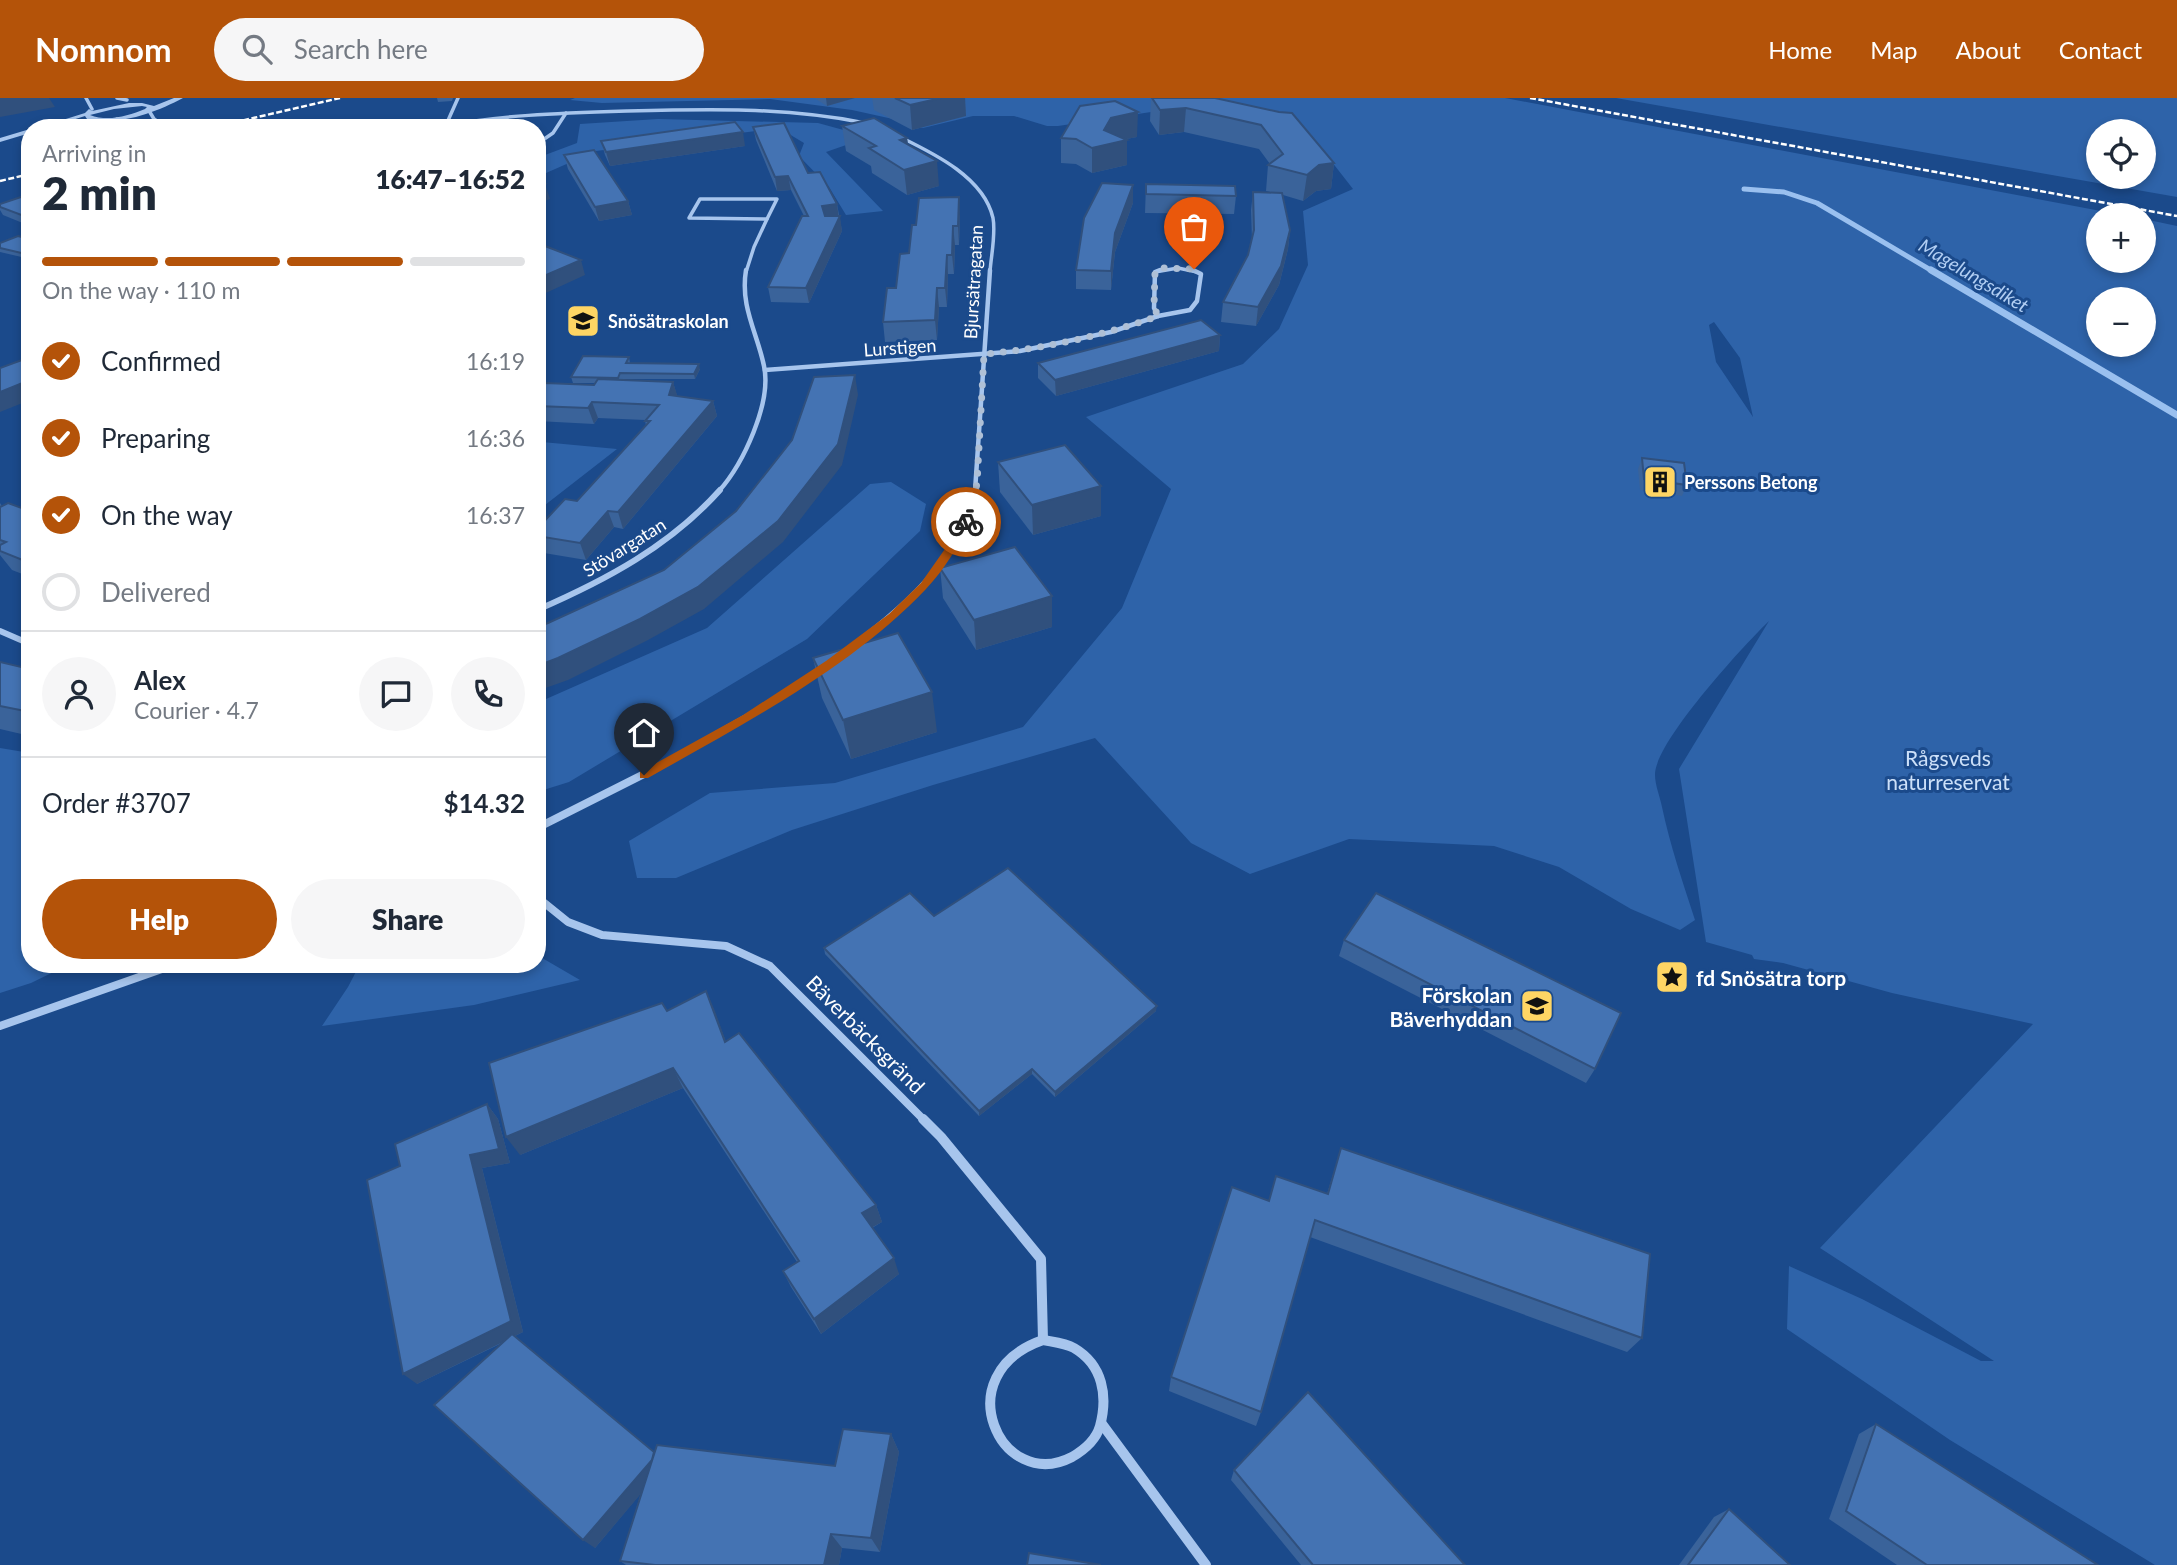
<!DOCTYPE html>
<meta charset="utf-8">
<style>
:root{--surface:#fff;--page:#f6f6f7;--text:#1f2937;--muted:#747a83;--line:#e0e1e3;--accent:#b45309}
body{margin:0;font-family:Lato,sans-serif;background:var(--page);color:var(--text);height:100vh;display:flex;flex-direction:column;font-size:26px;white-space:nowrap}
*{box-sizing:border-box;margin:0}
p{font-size:23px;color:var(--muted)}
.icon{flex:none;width:38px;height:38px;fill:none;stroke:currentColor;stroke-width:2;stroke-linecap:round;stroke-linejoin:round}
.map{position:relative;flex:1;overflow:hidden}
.panel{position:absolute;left:21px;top:21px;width:525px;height:854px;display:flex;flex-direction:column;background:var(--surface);border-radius:28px;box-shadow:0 4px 10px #0003}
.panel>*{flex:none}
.tools{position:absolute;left:2086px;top:21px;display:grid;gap:14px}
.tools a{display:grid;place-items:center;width:70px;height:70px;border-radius:50%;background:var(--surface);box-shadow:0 4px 10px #0003;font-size:35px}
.pin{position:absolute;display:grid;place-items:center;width:60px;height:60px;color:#fff;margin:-72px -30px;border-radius:50% 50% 50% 0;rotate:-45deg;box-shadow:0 0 7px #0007}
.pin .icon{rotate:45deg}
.courier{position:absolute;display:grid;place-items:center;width:70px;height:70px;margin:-35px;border:5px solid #b45309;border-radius:50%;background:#fff;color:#222;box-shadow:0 2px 9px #0007}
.head em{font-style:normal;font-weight:800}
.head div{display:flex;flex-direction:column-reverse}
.head{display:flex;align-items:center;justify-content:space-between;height:119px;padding:0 21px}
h1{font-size:46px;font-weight:800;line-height:52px}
.bar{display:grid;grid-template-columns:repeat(4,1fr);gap:10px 7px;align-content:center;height:84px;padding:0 21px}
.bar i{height:9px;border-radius:5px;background:var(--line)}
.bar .active{background:var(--accent)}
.bar p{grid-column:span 4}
.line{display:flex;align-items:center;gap:18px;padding:0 21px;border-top:2px solid var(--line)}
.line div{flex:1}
.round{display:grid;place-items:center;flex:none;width:74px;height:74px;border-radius:37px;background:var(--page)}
ol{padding:0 21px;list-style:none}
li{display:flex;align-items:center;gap:21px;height:77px}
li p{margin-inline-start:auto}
li .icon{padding:7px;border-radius:50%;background:var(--accent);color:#fff;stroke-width:4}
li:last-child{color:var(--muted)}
li i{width:38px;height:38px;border:4px solid var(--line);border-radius:50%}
.primary-button{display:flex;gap:14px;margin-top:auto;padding:14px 21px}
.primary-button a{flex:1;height:80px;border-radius:42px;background:var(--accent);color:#fff;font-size:28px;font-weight:800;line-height:80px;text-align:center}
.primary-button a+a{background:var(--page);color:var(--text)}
header{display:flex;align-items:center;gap:42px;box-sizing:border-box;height:98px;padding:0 35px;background:var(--accent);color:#fff}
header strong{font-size:33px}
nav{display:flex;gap:38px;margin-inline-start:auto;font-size:24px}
.search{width:490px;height:63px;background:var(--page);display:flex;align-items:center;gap:18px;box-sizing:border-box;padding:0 24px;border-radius:38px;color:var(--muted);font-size:26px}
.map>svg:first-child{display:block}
.green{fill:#2e63a9;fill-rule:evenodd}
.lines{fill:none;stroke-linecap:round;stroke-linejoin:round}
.stream-far1{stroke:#9ac0ef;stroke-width:5}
.stream{stroke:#9ac0ef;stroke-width:7}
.minor-far4{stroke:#a7c5ed;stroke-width:3.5}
.minor-far3{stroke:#a7c5ed;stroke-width:4.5}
.minor-far2{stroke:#a7c5ed;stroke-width:6}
.minor-far1{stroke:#a7c5ed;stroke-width:8}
.minor{stroke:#a7c5ed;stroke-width:10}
.tertiary{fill:#a7c5ed;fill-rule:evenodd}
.rail{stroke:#fff;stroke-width:2.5;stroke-dasharray:6 2.5;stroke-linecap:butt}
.wall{fill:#3a639a}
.shaded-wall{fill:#30507d}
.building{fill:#4473b3;stroke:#30507d;stroke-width:2}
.route{fill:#b45309}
.done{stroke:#afc0d6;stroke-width:7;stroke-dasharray:0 12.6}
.labels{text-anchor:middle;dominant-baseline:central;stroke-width:6;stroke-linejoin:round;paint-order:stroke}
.far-street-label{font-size:18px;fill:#fff;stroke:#1b4a8b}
.far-poi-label{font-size:18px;font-weight:bold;fill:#fff;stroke:#1b4a8b;text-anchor:start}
.far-water-label{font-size:19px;font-style:italic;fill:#b2cff4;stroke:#1b4a8b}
.park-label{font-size:21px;fill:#cce0f9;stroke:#1b4a8b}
.poi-label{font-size:21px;font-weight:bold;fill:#fff;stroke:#1b4a8b;text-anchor:start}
.street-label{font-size:21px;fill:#fff;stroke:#1b4a8b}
</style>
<header>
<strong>Nomnom</strong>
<div class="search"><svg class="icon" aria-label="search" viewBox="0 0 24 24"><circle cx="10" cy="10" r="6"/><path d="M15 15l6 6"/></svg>Search here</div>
<nav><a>Home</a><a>Map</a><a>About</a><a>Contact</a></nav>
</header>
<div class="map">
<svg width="2177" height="1467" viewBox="0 0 2177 1467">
<rect width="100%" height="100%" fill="#1b4a8b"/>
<g class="green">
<path d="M575 0H1505L2122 117H2098V163H2144V121L2177 128V1467H2155L1950 1342 1787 1231 1789 1168 1862 1201 1981 1263H1994L1820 1150 2033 926 1892 895 1783 865 1754 861 1752 857 1706 844 1679 671 1769 523C1744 547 1654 645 1655 677 1655 687 1660 699 1662 709 1670 747 1683 785 1695 822L1680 832 1631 811 1559 769 1494 748 1349 741 1250 776 1191 745 1095 640 933 687 792 732 676 780H637L629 743 710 695 835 685 1023 629 1122 510 1171 391 1086 319 1243 266 1279 231 1308 167 1303 113 1353 91 1314 41 1171 11 1058 28H1047L1014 18H973L923 30 902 23 852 12 770 1 602 5 570 2ZM2098 201H2144V247H2098ZM1714 224 1740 260 1753 319 1716 264 1709 227Z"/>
<path d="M1616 0H2177V99ZM2098 33H2144V79H2098Z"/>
<path d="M658 21 818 25 869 39 826 54 883 113 846 117 829 89 799 58 804 45 779 30 596 53 537 79V60L577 45 580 26Z"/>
<path d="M537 344H542L617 351 545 407 537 421Z"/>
<path d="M891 384 926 406 920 433 807 541 569 684 537 694V605L707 530 870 386Z"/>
<path d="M0 650 30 655V866H70L31 885 0 895Z"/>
<path d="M537 857 580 882 474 907 322 928 348 889 360 866H537Z"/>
</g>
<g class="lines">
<path class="stream-far1" d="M1744 91 1784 94 1817 105 1934 174"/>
<path class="stream" d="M1931 172 2177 317"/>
<g class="minor-far4">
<path d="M86 0 92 11"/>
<path d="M117 0 127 2"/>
<path d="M148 11 154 21 167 30"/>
<path d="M117 21 153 30"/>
<path d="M446 27 458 0"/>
<path d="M431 30C496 17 561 15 627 13 707 11 786 9 865 25"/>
<path d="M902 40C935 56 984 80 993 120 996 136 991 158 990 174"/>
<path d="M537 46 553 35 566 15"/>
<path d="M700 101H777L767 121 689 120Z"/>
<path d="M746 174 754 149 767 121"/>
<path d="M1155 174 1178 170 1197 174"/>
</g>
<g class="minor-far3">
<path d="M1158 218 1154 210 1155 174 1160 172"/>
<path d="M1158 218 1190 212 1197 203 1201 176 1193 172"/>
<path d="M765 272 1020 253 1111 234 1158 218"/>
<path d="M719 393C743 366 772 305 764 268 757 234 740 209 746 172"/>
<path d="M975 393 990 172"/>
</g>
<g class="minor-far2">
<path d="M537 512C606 482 670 448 720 392"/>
<path d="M0 533 30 546"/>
<path d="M845 554C902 511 959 465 976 392"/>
<path d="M655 671 755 614 824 569"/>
</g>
<g class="minor-far1">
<path d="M537 730 658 669"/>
<path d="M537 799 568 824 602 837 726 848 770 868 925 1023"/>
<path d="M0 928 176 866"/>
</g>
<g class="minor">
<path d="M923 1021 941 1039 1041 1161 1043 1242"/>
<path d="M1043 1242C1053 1244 1065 1245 1074 1250 1103 1267 1108 1298 1100 1328 1096 1342 1084 1352 1072 1359 1001 1396 945 1276 1043 1242Z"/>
<path d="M1102 1326 1206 1467"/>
</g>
<g class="tertiary">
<path d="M174 0H183C155 15 119 28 87 21L85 18 47 30H37L85 15 89 11 92 13 129 5H142L154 8ZM142 8 147 9 145 11C128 18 108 24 90 17L114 11Z"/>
<path d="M30 31V35L0 44V40Z"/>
</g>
<g class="rail">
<path d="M1530 0 2177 118"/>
<path d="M210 30 340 0"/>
<path d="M0 83 30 76"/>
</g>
</g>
<g class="wall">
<path d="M437 0H453L452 3 438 4Z"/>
<path d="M814 0H855L827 8Z"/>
<path d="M872 0H965L966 18 912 32 874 12Z"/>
<path d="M1151 0H1215L1334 65 1331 91 1316 93 1303 103 1283 97 1290 132 1288 151 1279 187 1256 228 1221 224 1223 204 1248 157 1252 142 1251 112 1253 94H1271L1266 93 1268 67 1270 66 1259 51 1184 34 1159 37 1150 23Z"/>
<path d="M842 28 907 40 908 46 939 88 907 97 872 75 871 68 846 53Z"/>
<path d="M753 29 808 75 837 106 842 133 809 205 771 204 768 189 804 118 791 92 777 93 756 42Z"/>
<path d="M1137 39 1126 41 1127 67 1092 75 1076 66 1061 65V40Z"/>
<path d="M601 43 745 48 610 68 605 57Z"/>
<path d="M564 57 628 103 632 117 599 123 568 71Z"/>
<path d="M1146 86 1236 98 1234 116 1145 115Z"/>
<path d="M1133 87V105L1115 154 1111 192 1076 191V172Z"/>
<path d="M30 96V128L3 117 0 112V106Z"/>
<path d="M960 117 959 147H955L954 176H948L947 209H939L937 242 885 244 883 224 909 155 916 127Z"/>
<path d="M30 141V161L0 154V145Z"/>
<path d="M1220 237 1219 253 1056 298 1038 280V265Z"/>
<path d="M629 259 630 265 700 271 695 281H622L621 282 673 284 677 298 713 303 717 318 623 431 614 429 586 462 538 454 537 431 577 403 646 328 645 322 598 320 594 326 537 323V295L594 287 595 285H573L571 279Z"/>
<path d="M1642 360 1687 387 1682 398 1640 392 1638 371Z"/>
<path d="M998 364 1101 418 1033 437 1000 394Z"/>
<path d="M0 405 2 408 30 413V479L12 472 0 457Z"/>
<path d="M940 470 1052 529 976 552 943 500Z"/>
<path d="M813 560 937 634 851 661 822 600Z"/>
<path d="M0 564 30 571V638L0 631Z"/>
<path d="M934 818 1156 913 1055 999 1032 976 979 1018 825 856 824 850Z"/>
<path d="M1344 842 1595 971 1586 985 1339 858Z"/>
<path d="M706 893 726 944 876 1107 882 1124 872 1130 899 1176 821 1236 791 1189 783 1173 797 1164 683 990 520 1057 667 913Z"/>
<path d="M487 1006 498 1021 510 1065 482 1070 523 1234 515 1238 654 1354 835 1368 891 1336 899 1354 880 1454 842 1450 839 1467H626L620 1463 641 1395 595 1450 502 1245 417 1286 400 1068Z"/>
<path d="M1341 1050 1642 1240 1627 1254 1310 1139 1261 1314 1256 1328 1169 1293 1171 1279 1269 1103 1327 1096Z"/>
<path d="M1876 1326 2098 1467H1897L1829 1421 1859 1336Z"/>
<path d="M1234 1372 1465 1467H1301L1231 1382Z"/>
<path d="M1729 1411 1790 1467H1679L1714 1419Z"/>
</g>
<g class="shaded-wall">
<path d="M0 0H49L55 9 0 19Z"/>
<path d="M826 0H855L827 8Z"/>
<path d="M941 0H965L966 18 912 32 910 7Z"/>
<path d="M1186 10 1184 34 1159 37 1160 12Z"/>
<path d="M1138 14 1137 39 1111 44 1127 42V67L1092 75V50L1111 20Z"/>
<path d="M743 34 745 48 610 68 606 54Z"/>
<path d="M907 40 910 65 900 42Z"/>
<path d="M937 63 939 88 907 97 904 72Z"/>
<path d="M1334 65 1331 91 1316 93 1303 103 1307 77 1319 67Z"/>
<path d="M788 78 791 92 777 93 775 79Z"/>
<path d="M545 86 550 101 537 106V90Z"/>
<path d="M1133 87V105L1115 154 1111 192V173L1115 135Z"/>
<path d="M959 99 960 117 959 147 958 128Z"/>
<path d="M628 103 632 117 599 123 595 109Z"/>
<path d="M837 106 839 121 824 123 822 108Z"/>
<path d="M30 116V128L24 118Z"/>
<path d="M840 118 842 133 809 205 806 190Z"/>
<path d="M953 128 955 147 954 176 952 157Z"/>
<path d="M1290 132 1288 151 1279 187 1256 228 1258 209Z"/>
<path d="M947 157 948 176 947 209 945 190Z"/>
<path d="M581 162 585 177 537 199V181Z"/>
<path d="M937 190 939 209 937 242 935 222Z"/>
<path d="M1220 237 1219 253 1056 298 1055 282Z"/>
<path d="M699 266 700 271 695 281 694 276Z"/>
<path d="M855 277 858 297 842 367 783 444 704 511 648 542 568 582 537 593V568L640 521Z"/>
<path d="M30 282V302L0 314V294Z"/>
<path d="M673 284 678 300 669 297Z"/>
<path d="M713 303 717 318 623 431 618 414Z"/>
<path d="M592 304 598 320 594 326 588 310Z"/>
<path d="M1101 388V418L1033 437 1032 407Z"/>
<path d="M608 413 614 429 586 462 580 445Z"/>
<path d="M1052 498V529L976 552 974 522Z"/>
<path d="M932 594 937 634 851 661 843 622Z"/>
<path d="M706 893 715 913 733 963 725 944Z"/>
<path d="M1157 908 1156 913 1055 999V994Z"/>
<path d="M673 970 683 990 520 1057 506 1039Z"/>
<path d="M1032 971V976L979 1018V1013Z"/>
<path d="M487 1006 498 1021 510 1065 482 1070 523 1234 417 1286 403 1276 470 1057Z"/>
<path d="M876 1107 882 1124 867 1132 862 1115Z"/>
<path d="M894 1160 899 1176 821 1236 814 1221Z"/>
<path d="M891 1336 899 1354 880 1454 871 1440Z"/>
<path d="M657 1356 667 1365 595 1450 583 1442Z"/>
<path d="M831 1436 842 1450 839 1467H824Z"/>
</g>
<g class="building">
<path d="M895 0H941L910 7Z"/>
<path d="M1152 0H1215L1279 14 1292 15 1334 65 1319 67 1307 77 1268 67 1283 56 1261 27 1186 10 1160 12Z"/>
<path d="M1115 3 1138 14 1111 20 1104 32 1127 42 1092 50 1076 41 1061 40 1080 8Z"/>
<path d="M874 20 907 40 900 42 937 63 904 72 869 50 876 48 842 28Z"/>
<path d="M735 24 743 34 606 54 601 43Z"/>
<path d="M784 25 808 75 820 74 837 106 822 108 825 118H840L806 190 768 189 802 118H808L788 78 775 79 753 29Z"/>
<path d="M369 28H408L407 30H367Z"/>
<path d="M594 52 628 103 595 109 564 57Z"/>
<path d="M537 84 545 86 537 90Z"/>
<path d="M1102 85 1133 87 1115 135 1111 173 1076 172 1084 120Z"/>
<path d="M1146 86 1235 88 1236 98 1146 96Z"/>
<path d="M1253 94 1282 95 1290 132 1281 168 1258 209 1223 204 1248 157 1254 132Z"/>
<path d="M30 96V116L24 118 0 109V106Z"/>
<path d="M959 99 958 128H953L952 157H947L945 190H937L935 222 883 224 887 190H896L900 156 909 155 912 127H916L919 100Z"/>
<path d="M18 138 30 141V157L0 150V145Z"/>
<path d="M545 148 581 162 537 181V151Z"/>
<path d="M1201 222 1220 237 1055 282 1038 265Z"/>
<path d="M583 258 629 259 626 265 699 266 694 276 620 275 618 280 571 279Z"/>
<path d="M30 259V282L0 294V270Z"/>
<path d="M855 277 838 346 778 423 698 489 640 521 558 560 537 568V529L548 525 664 472 736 413 792 342 814 279Z"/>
<path d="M598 281 673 284 669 297 713 303 618 414 608 413 580 445 537 438V431L565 401 577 403 650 323H645L659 307 592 304 588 310 537 308V295L545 285 594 287Z"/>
<path d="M1065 347 1101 388 1032 407 998 364Z"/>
<path d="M1642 360 1684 365 1687 387 1644 381Z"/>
<path d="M8 405 30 413V465L0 453V447L6 444 0 442V409Z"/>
<path d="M1015 449 1052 498 974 522 940 470Z"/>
<path d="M898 535 932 594 843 622 813 560Z"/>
<path d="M0 564 30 571V614L0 608Z"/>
<path d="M1008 770 1157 908 1055 994 1032 971 979 1013 824 850 910 795 934 818Z"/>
<path d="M1376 795 1621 915 1595 971 1344 842Z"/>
<path d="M706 893 725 944 739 935 876 1107 862 1115 894 1160 814 1221 783 1173 799 1163 673 970 506 1039 489 965 662 905 667 913Z"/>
<path d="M487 1006 499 1051 470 1057 511 1223 403 1276 367 1082 400 1068 395 1046Z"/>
<path d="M1341 1050 1650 1156 1642 1240 1315 1122 1261 1314 1171 1279 1232 1089 1269 1103 1276 1078 1328 1096Z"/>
<path d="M512 1236 654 1354 652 1362 583 1442 434 1307Z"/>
<path d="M1308 1294 1465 1467H1313L1234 1372Z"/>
<path d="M1876 1326 2098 1467H1927L1846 1413Z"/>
<path d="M843 1331 891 1336 871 1440 831 1436 824 1467H655L620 1463 657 1347 835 1368Z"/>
<path d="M1729 1411 1790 1467H1688Z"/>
<path d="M1029 1455 1101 1467H1027Z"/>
</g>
<path class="route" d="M966 421 971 424C958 448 945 471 926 491 851 570 742 627 648 680H640V674L743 617 826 563 889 516 921 485Z"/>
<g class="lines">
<path class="done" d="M966 424 977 386 984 256C1044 251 1101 238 1158 218L1154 209 1155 174 1164 170 1194 171"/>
</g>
<defs>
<symbol id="school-square" viewBox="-11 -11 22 22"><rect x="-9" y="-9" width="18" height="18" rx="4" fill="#fed564" stroke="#1b4a8b"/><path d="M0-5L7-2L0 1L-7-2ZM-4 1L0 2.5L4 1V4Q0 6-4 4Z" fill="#111"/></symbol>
<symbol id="building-square" viewBox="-11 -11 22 22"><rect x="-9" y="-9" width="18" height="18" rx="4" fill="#fed564" stroke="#1b4a8b"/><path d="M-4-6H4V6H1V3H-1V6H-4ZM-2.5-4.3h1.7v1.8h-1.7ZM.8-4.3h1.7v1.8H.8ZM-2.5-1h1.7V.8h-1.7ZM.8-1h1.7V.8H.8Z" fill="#111"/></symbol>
<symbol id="sight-square" viewBox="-11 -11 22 22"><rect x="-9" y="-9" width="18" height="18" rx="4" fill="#fed564" stroke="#1b4a8b"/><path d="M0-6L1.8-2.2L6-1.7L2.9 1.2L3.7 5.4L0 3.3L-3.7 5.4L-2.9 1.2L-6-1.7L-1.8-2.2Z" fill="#111"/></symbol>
</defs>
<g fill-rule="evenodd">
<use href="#school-square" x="564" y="204" width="38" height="38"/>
<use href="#building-square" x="1641" y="365" width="38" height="38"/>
<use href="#sight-square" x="1653" y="860" width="38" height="38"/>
<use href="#school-square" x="1518" y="889" width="38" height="38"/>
</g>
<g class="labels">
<g class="far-street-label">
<text transform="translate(973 184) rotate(-87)">Bjursätragatan</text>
<text transform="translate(900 249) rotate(-4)">Lurstigen</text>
<text transform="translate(624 449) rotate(-32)">Stövargatan</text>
</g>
<g class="far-poi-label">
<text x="608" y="223">Snösätraskolan</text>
<text x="1684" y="384">Perssons Betong</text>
</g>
<g class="far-water-label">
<text transform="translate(1974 177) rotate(31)">Magelungsdiket</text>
</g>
<g class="park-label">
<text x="1948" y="659">Rågsveds<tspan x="1948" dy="24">naturreservat</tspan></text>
</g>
<g class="poi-label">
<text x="1696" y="879">fd Snösätra torp</text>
<text x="1512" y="896" text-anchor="end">Förskolan<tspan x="1512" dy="24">Bäverhyddan</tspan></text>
</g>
<g class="street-label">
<text transform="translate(866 936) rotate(45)">Bäverbäcksgränd</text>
</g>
</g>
</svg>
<div class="tools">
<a><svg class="icon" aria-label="locate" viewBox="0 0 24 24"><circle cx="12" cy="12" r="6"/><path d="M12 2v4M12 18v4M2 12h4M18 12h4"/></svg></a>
<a>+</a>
<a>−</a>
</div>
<div class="pin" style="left:1194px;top:171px;background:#ea580c"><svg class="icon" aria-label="bag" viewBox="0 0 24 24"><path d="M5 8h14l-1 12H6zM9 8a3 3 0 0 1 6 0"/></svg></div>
<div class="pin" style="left:644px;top:677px;background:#1f2937"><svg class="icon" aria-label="home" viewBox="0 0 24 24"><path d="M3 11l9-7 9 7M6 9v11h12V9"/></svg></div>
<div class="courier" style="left:966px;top:424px"><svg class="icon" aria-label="bike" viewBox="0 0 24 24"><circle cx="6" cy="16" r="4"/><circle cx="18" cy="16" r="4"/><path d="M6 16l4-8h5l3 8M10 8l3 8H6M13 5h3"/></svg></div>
<section class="panel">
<div class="head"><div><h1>2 min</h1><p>Arriving in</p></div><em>16:47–16:52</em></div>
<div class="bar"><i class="active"></i><i class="active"></i><i class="active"></i><i></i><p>On the way · 110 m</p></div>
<ol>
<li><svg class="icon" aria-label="check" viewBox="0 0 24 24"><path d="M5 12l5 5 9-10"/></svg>Confirmed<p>16:19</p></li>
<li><svg class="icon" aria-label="check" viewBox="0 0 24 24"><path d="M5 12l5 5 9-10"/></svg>Preparing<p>16:36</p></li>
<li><svg class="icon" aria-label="check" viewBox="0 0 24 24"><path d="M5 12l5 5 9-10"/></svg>On the way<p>16:37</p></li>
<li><i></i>Delivered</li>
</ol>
<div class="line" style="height:126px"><a class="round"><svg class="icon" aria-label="person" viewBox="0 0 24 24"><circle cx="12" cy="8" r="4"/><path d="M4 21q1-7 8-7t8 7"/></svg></a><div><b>Alex</b><p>Courier · 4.7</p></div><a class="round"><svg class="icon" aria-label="chat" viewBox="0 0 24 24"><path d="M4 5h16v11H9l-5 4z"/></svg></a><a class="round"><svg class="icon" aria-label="phone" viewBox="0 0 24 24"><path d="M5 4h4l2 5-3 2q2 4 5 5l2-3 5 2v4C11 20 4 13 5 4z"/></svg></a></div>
<div class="line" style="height:91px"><div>Order #3707</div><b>$14.32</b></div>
<div class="primary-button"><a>Help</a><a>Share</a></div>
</section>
</div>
